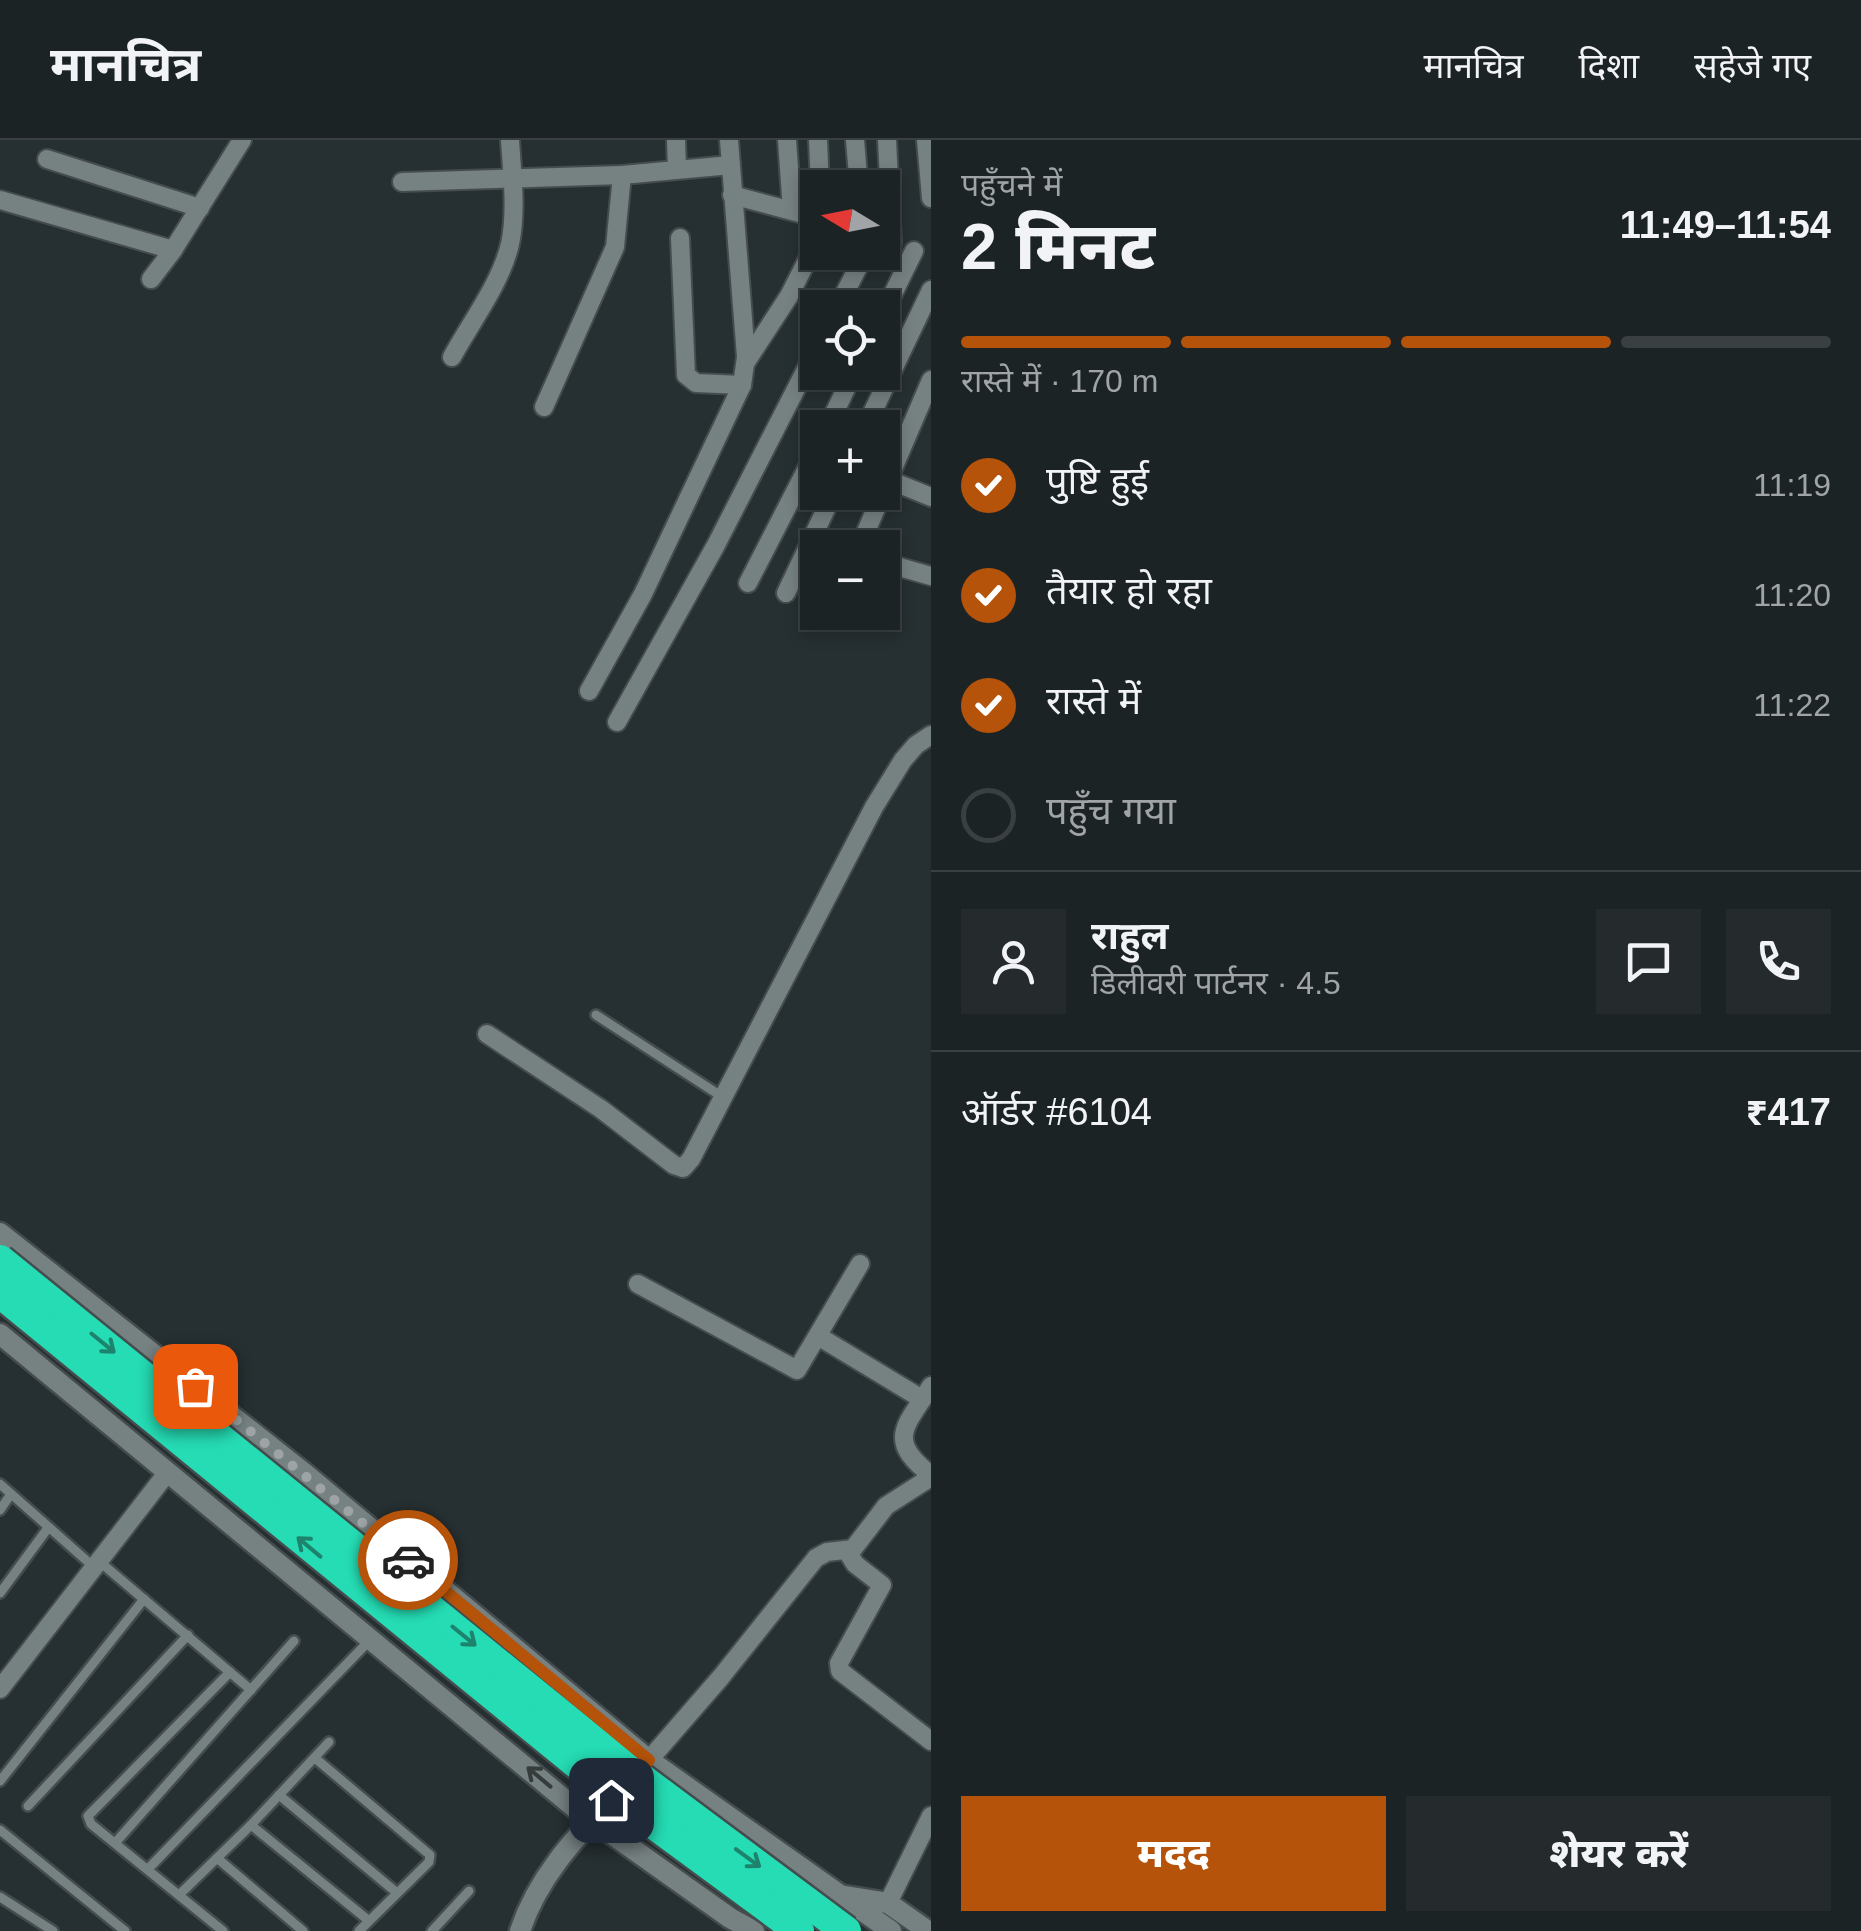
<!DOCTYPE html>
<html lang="hi">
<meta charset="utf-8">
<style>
:root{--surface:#1c2325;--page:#252b2d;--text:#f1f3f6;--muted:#a0a4a7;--line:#3a4042;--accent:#b45309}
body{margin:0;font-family:Arial,"Noto Sans Devanagari",sans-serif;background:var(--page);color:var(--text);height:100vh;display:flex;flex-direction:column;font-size:38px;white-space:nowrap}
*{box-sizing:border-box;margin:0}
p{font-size:32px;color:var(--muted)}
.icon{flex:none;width:55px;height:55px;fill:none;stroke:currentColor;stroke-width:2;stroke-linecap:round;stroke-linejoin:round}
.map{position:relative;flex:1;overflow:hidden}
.details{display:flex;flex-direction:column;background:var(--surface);width:930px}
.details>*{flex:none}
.needle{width:65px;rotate:280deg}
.buttons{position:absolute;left:800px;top:30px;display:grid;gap:20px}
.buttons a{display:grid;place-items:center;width:100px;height:100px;border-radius:0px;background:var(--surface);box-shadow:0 5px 15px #0003,0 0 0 2px var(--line);font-size:50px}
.pin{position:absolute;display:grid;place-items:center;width:85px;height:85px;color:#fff;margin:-42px;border-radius:20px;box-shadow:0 5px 15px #0006}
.courier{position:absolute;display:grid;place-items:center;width:100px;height:100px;margin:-50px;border:8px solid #b45309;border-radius:50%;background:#fff;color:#222;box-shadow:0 2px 12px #0007}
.overview em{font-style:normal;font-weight:800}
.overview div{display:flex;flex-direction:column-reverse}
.overview{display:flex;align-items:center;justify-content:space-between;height:170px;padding:0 30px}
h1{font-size:65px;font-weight:800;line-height:75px}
.bar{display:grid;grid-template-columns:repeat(4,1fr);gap:15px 10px;align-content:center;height:120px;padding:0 30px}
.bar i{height:12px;border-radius:8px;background:var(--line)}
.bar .active{background:var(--accent)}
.bar p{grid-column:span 4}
.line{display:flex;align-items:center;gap:25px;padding:0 30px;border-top:2px solid var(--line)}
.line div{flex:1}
.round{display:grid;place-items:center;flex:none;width:105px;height:105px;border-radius:0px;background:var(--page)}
ol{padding:0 30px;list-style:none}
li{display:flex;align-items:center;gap:30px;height:110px}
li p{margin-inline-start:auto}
li .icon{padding:10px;border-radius:50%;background:var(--accent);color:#fff;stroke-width:4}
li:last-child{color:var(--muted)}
li i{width:55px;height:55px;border:5px solid var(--line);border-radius:50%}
.cta{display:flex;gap:20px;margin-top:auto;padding:20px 30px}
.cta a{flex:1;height:115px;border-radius:0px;background:var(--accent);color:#fff;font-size:40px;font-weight:800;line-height:115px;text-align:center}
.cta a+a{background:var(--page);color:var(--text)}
header{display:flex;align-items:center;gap:60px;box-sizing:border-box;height:140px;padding:0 50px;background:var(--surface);border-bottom:2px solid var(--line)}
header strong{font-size:48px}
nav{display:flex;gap:55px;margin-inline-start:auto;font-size:35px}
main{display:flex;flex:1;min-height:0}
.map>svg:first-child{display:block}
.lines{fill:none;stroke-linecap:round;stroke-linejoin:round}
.service-casing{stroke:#454c4e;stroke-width:14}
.minor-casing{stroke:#454c4e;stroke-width:22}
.tertiary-casing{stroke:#454c4e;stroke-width:25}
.service{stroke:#768182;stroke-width:9}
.minor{stroke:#768182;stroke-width:18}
.tertiary{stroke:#768182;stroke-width:20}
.motorway-bridge-casing{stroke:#454c4e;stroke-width:35;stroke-linecap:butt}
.motorway-bridge{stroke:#25dcb4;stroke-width:30}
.oneway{stroke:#1d836d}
.oneway2{stroke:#363c3c}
.done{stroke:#9ea4a5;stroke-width:10;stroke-dasharray:0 18}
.route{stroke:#b45309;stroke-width:12}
</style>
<header>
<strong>मानचित्र</strong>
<nav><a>मानचित्र</a><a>दिशा</a><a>सहेजे गए</a></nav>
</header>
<main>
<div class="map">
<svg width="931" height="1791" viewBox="0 0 931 1791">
<rect width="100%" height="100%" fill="#262f31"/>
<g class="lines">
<defs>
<g id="service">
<path d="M596 875 724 958"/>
<path d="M0 1344 95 1428"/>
<path d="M0 1370 11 1354"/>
<path d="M100 1422 251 1550"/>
<path d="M0 1453 48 1388"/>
<path d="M315 1618 430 1715 429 1722 359 1791"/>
<path d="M0 1641 144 1459"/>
<path d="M279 1655 396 1752"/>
<path d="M28 1666 188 1495"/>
<path d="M251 1685 368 1780"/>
<path d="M0 1690 125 1791"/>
<path d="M116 1702 294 1501"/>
<path d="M217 1718 303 1791"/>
<path d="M149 1728 369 1501"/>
<path d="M180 1754 251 1685 329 1602"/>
<path d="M0 1757 53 1791"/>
<path d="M223 1791 91 1684 88 1676 230 1532"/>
<path d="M432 1791 469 1751"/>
</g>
<g id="minor">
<path d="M676 0 677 29"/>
<path d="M787 0 792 70"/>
<path d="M818 0 820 48"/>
<path d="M855 0 859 48"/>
<path d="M887 0 892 103"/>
<path d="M926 0 931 58"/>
<path d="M47 19 200 68"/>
<path d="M402 42 622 35 731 25"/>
<path d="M732 55 818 78"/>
<path d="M0 60 173 110"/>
<path d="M680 98 686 235 696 243 742 245"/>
<path d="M151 139 173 110 242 0"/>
<path d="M837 168 866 112"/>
<path d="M882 176 914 111"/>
<path d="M452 217C471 182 501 143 510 104 517 71 512 33 510 0"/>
<path d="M746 222 789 156 818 99"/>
<path d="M544 267 615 107 622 35"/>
<path d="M827 288 854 232"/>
<path d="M865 288 931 150"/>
<path d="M889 340 931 357"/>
<path d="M859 408 931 240"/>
<path d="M882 422 931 436"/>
<path d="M748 443 818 307"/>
<path d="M786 453 834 352"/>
<path d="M589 551 643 454 742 245 746 217 729 0"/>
<path d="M617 582 716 405 818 206"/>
<path d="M487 894 601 969 674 1025 683 1028 691 1019 874 667 903 620 916 605 931 595"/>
<path d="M638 1144 797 1230 860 1124"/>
<path d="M818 1196 922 1259"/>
<path d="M931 1246C905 1287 886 1300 931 1335"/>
<path d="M847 1411 855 1424 882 1445 839 1523 840 1531 931 1601"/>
<path d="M0 1549 167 1333"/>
<path d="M649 1620 721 1537 816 1418 827 1412 853 1409 886 1366 931 1337"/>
<path d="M888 1763 931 1676"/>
</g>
<g id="tertiary">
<path d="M0 1093 303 1332 649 1620 891 1791"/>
<path d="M0 1194 575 1668 730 1778 754 1791"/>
<path d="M844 1756 888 1763 928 1791"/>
<path d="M520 1791C539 1733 581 1692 622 1648"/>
</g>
</defs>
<use href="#service" class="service-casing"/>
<use href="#minor" class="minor-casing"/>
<use href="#tertiary" class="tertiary-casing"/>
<use href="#service" class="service"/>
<use href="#minor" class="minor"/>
<use href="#tertiary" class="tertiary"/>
<defs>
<g id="motorway-bridge">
<path d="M0 1120 622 1624 846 1791"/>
<path d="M0 1153 625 1663 799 1791"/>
</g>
</defs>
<use href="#motorway-bridge" class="motorway-bridge-casing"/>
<use href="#motorway-bridge" class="motorway-bridge"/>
</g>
<defs><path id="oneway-shaft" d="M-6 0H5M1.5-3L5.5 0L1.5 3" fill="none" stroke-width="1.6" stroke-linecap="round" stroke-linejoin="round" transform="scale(2.5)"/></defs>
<g class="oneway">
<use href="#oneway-shaft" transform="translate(103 1203) rotate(39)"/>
<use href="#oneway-shaft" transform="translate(309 1407) rotate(-140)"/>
<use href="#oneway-shaft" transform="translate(464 1496) rotate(39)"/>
<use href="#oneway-shaft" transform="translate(748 1718) rotate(36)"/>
</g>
<use class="oneway2" href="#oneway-shaft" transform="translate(539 1637) rotate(-140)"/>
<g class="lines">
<path class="done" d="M195 1246 408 1420"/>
<path class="route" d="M408 1420 649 1620 611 1660"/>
</g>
</svg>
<div class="buttons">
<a><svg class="needle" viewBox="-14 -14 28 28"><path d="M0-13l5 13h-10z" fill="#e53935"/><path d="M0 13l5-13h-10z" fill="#a0a4a7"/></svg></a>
<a><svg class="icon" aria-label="locate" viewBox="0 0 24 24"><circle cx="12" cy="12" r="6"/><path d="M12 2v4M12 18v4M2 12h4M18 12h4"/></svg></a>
<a>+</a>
<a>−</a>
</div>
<div class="pin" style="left:195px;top:1246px;background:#ea580c"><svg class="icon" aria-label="bag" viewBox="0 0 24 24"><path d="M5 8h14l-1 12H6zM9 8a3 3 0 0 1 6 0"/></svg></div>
<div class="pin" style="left:611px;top:1660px;background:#1f2937"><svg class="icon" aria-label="home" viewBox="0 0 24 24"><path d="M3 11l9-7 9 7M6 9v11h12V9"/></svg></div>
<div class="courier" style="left:408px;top:1420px"><svg class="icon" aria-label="car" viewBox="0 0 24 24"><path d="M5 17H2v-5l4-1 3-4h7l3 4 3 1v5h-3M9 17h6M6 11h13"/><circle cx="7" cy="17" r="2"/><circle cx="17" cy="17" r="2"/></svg></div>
</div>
<section class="details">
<div class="overview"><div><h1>2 मिनट</h1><p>पहुँचने में</p></div><em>11:49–11:54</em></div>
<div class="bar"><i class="active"></i><i class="active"></i><i class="active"></i><i></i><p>रास्ते में · 170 m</p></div>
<ol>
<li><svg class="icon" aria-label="check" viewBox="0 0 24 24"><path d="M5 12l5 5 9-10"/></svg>पुष्टि हुई<p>11:19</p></li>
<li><svg class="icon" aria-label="check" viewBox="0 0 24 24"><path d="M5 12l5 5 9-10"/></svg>तैयार हो रहा<p>11:20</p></li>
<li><svg class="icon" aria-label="check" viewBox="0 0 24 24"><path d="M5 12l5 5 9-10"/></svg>रास्ते में<p>11:22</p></li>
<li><i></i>पहुँच गया</li>
</ol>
<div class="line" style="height:180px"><a class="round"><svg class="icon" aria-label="person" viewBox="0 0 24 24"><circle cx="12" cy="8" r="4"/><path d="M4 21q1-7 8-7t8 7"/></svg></a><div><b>राहुल</b><p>डिलीवरी पार्टनर · 4.5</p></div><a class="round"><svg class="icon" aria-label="chat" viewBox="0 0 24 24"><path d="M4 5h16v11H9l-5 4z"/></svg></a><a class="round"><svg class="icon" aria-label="phone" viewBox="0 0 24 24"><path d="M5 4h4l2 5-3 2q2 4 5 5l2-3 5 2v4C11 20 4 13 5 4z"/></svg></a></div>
<div class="line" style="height:130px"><div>ऑर्डर #6104</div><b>₹417</b></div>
<div class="cta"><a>मदद</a><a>शेयर करें</a></div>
</section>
</main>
